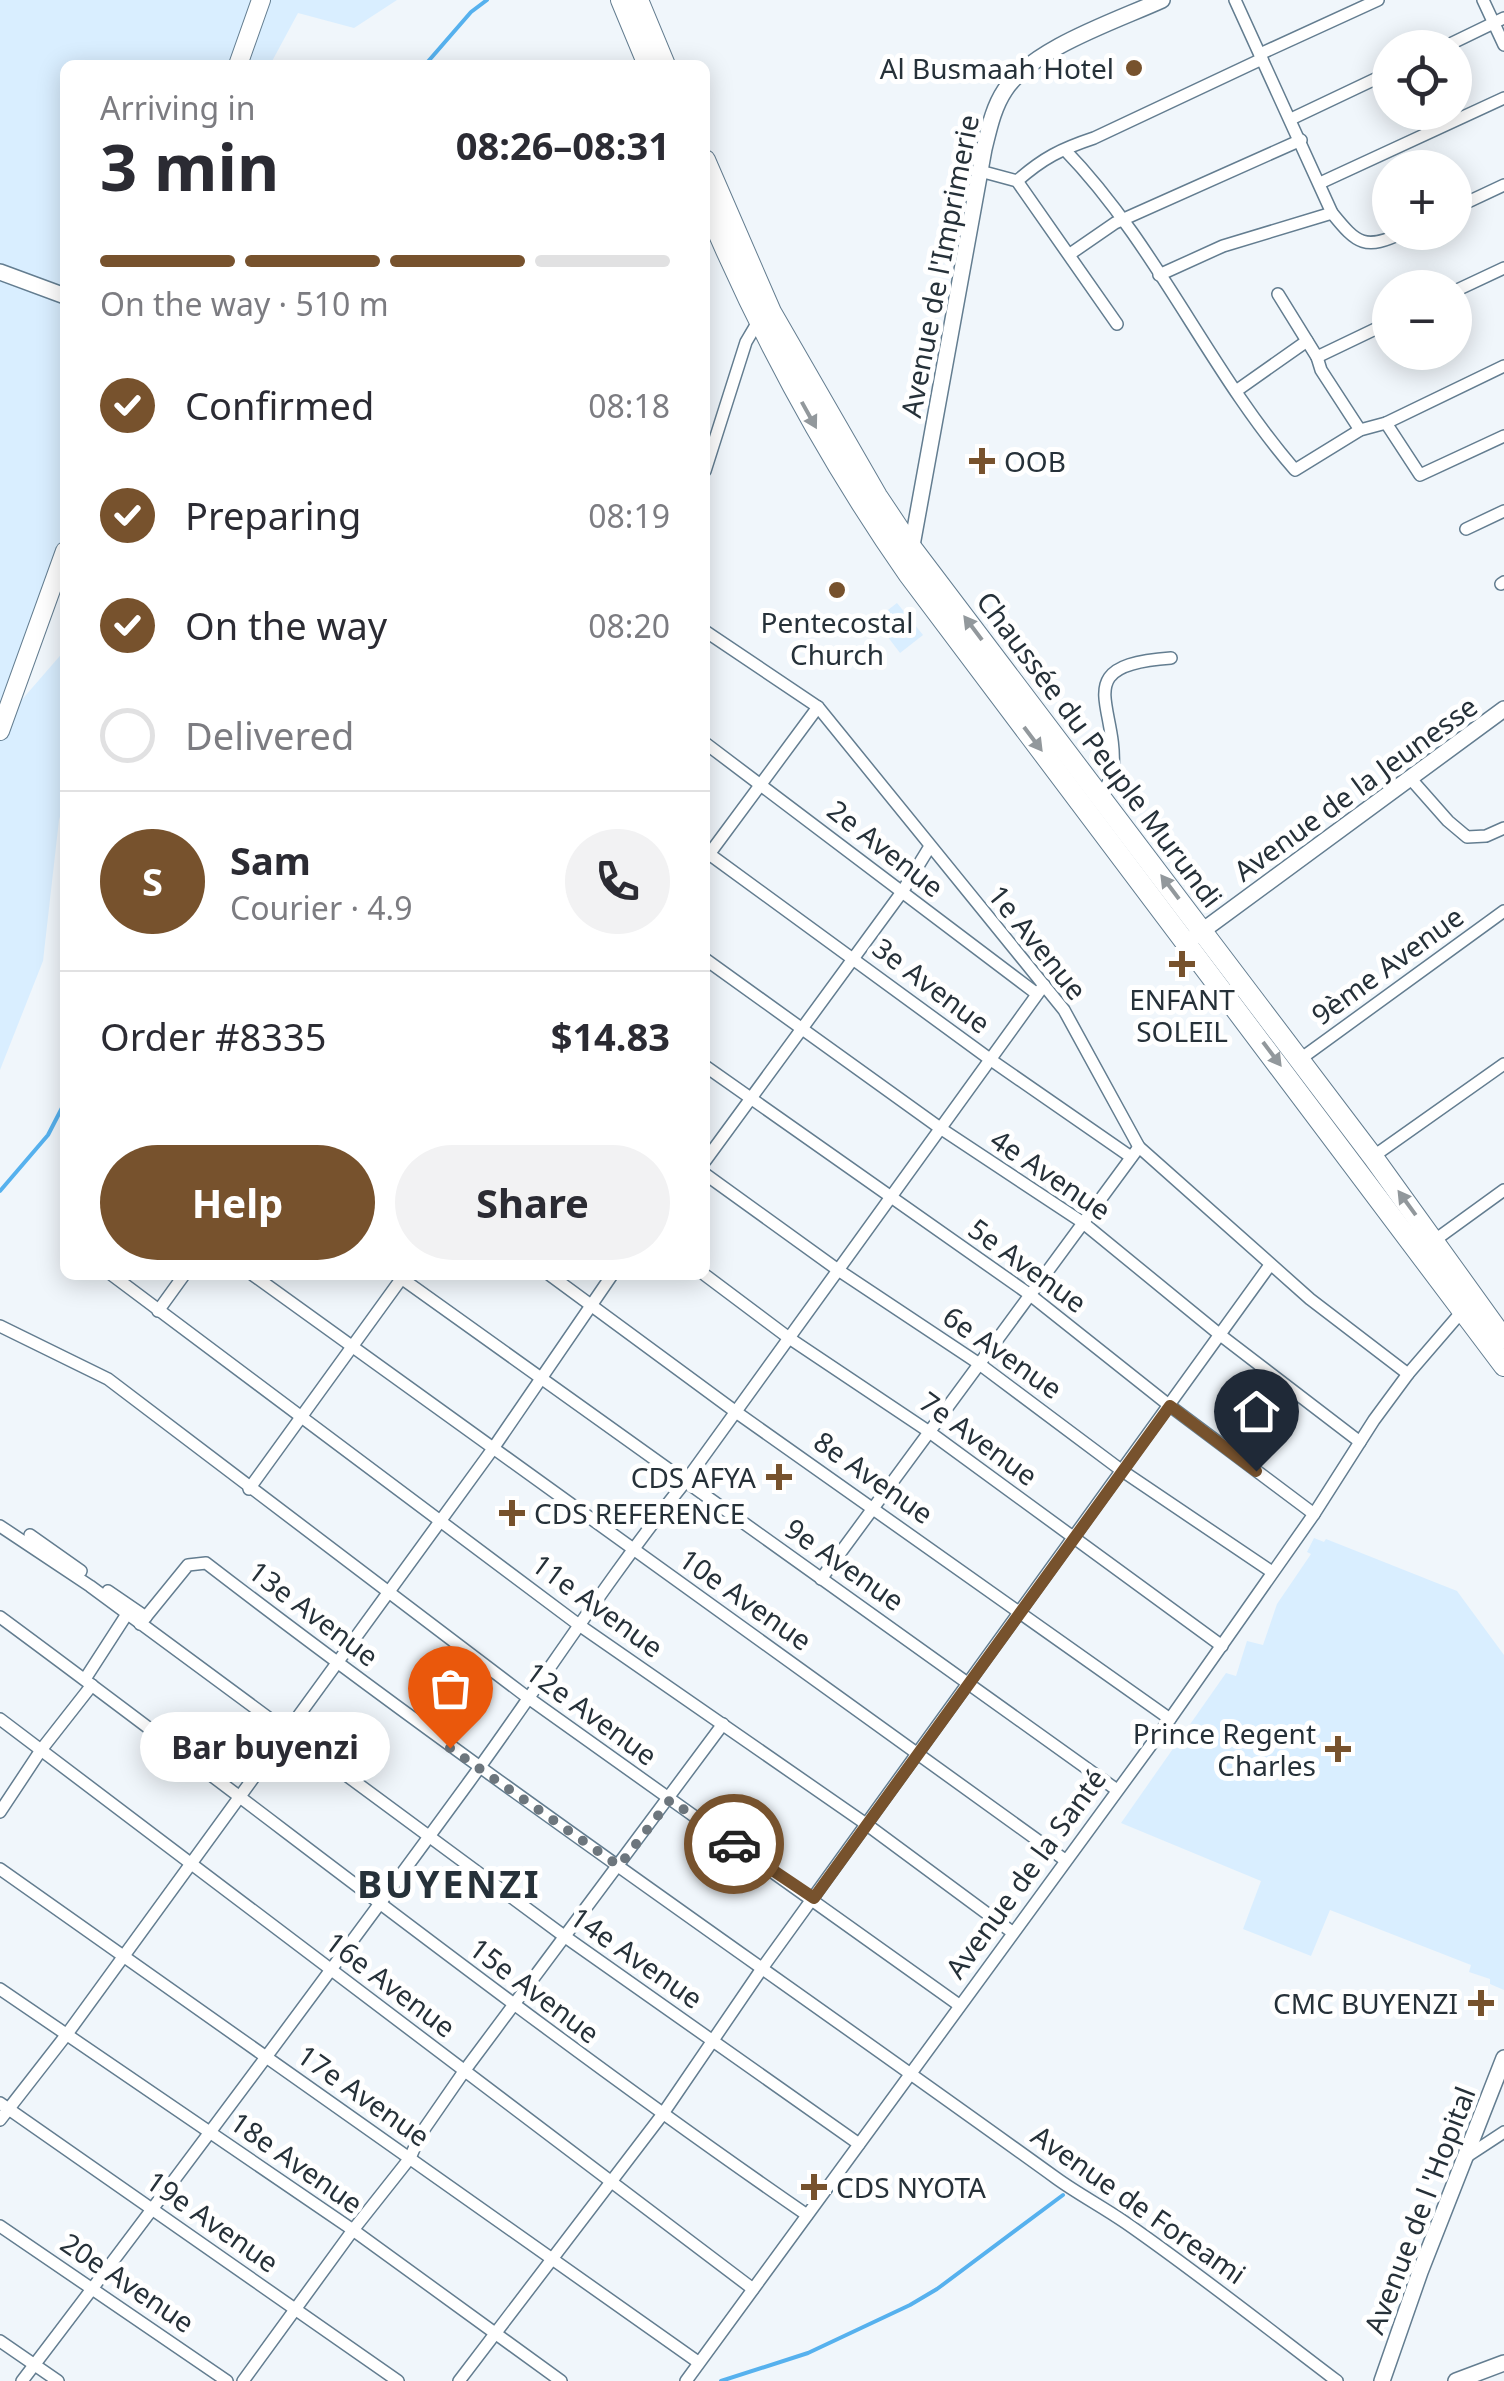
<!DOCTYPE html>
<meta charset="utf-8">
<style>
:root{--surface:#fff;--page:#f2f2f3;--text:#2b2b33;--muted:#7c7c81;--line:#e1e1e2;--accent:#77522d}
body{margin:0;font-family:"Noto Sans",sans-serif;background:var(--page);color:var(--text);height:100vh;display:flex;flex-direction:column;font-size:38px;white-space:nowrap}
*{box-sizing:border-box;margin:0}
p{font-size:32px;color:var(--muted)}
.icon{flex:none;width:55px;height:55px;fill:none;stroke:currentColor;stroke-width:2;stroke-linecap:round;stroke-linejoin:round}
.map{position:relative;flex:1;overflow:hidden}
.panel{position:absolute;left:60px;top:60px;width:650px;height:1220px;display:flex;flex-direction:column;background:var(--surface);border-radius:15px;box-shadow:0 5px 25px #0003}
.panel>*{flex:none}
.fabs{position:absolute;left:1372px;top:30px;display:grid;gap:20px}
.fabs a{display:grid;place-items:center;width:100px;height:100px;border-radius:50%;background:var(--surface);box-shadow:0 5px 25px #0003;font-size:50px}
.pin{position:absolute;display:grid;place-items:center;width:85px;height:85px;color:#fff;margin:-102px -42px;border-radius:50% 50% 50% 0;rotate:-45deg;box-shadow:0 0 10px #0007}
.pin .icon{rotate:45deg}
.courier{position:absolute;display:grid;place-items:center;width:100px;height:100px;margin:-50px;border:8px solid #77522d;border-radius:50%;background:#fff;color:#222;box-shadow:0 2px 12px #0007}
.bubble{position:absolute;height:70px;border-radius:35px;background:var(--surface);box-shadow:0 5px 25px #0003;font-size:32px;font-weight:700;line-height:70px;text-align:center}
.headline em{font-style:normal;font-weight:700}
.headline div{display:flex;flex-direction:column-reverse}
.headline{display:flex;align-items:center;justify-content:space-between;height:170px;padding:0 40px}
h1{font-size:65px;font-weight:700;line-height:75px}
.bar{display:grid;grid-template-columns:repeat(4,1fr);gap:15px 10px;align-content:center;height:120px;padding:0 40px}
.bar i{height:12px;border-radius:8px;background:var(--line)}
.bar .current{background:var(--accent)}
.bar p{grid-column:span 4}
.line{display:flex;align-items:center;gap:25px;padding:0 40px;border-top:2px solid var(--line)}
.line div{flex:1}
.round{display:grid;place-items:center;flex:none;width:105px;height:105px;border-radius:52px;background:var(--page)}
ol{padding:0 40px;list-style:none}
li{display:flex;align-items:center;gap:30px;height:110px}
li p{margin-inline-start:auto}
li .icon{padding:10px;border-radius:50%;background:var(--accent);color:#fff;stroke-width:4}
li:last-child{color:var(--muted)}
li i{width:55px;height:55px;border:5px solid var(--line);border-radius:50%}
.button{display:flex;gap:20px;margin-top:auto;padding:20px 40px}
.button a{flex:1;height:115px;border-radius:60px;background:var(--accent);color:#fff;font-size:40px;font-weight:700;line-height:115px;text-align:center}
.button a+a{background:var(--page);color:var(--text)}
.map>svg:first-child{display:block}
.built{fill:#d9eeff}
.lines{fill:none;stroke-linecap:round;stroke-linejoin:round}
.stream{stroke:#56b1ee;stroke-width:4}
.street-casing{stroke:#637d90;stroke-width:14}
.secondary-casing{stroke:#637d90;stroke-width:18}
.primary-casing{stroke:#637d90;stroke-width:20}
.highway-casing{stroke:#637d90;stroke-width:22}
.street{stroke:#fff;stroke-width:11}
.secondary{stroke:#fff;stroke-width:15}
.primary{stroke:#fff;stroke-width:18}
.highway{stroke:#fff;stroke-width:20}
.oneway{fill:#92989c}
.done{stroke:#6d767d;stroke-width:10;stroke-dasharray:0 18}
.route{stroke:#77522d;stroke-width:12}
.poi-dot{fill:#77522d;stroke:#fff;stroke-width:4}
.labels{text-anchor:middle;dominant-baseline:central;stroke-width:10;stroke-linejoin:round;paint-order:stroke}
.poi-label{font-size:28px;fill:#263139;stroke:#fff;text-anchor:end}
.street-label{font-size:28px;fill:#263139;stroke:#fff}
.district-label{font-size:38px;font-weight:bold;letter-spacing:2.5px;fill:#263139;stroke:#fff}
</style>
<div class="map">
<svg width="1504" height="2381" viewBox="0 0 1504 2381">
<rect width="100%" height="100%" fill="#f0f6fb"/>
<g class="built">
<path d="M0 0H397L354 28 298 13 270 65H65V551L6 718 65 650V801L59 820 43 961 0 1070Z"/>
<path d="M897 603 923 635 900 653 875 620Z"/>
<path d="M1314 1538 1324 1542 1326 1539 1457 1591 1504 1655V1990L1490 1984V1979L1469 1972 1471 1965 1330 1910 1311 1956 1243 1929 1261 1881 1121 1823 1226 1673 1236 1676 1247 1641 1263 1645 1277 1604 1311 1554 1307 1552Z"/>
</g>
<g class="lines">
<g class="stream">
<path d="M425 65 471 12 487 0"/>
<path d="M0 1191 48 1135 65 1102"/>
<path d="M721 2381 808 2353 910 2305 937 2289 1063 2195"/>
</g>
<defs>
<g id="street">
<path d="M1235 0 1332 213C1357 244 1365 251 1404 232"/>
<path d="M1483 0 1504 45"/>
<path d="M1442 48 1504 18"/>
<path d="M1260 54 1378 0"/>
<path d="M1291 119 1390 72"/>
<path d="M1065 150C1157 245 1209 371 1295 470L1360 430 1386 423 1504 366"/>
<path d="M980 171 1017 181 1117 324"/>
<path d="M1017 181C1043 158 1061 149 1094 138L1262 59"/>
<path d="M1320 183 1504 98"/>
<path d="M1455 208 1504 185"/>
<path d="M1070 254 1115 223 1301 140"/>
<path d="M1159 275 1223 246 1332 213"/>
<path d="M1455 291 1504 268"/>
<path d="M1278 294 1317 357 1390 322"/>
<path d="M1317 357 1321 370 1360 430"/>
<path d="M1236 391 1307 341"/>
<path d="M1386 423 1420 475 1504 436"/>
<path d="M705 471 746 342 759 320"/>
<path d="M1466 529 1504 511"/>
<path d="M1501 584 1504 582"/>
<path d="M705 631 818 707 1064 1010 1139 1147 1310 1299 1408 1374"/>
<path d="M705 743 1037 994"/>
<path d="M1410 778 1448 821 1467 837 1486 836 1504 828"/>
<path d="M1101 796C1106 787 1112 778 1113 768 1118 705 1067 665 1171 658"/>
<path d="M705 851 991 1060 1131 1157"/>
<path d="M707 857 818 707"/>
<path d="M705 959 940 1128 1082 1222 1219 1334 1360 1442"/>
<path d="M1299 1060 1504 911"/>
<path d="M705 1066 1029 1294 1170 1406 1314 1514"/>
<path d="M1371 1158 1504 1064"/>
<path d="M705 1161 902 892 929 848"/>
<path d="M705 1174 838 1270 978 1363 1121 1470 1272 1572"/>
<path d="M1435 1240 1504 1190"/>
<path d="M112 1275 579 1625 866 1824 1012 1932"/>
<path d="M253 1275 1065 1860"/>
<path d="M397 1275 1117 1790"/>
<path d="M550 1275 736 1412 1170 1719"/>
<path d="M705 1275 789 1338 928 1431 1222 1646"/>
<path d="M158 1311 184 1275"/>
<path d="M0 1326 108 1379 527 1697 959 2005"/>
<path d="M249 1489 404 1275"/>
<path d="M0 1526 90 1586 564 1936 859 2144"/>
<path d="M30 1535 81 1571"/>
<path d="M821 1579 1139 1147"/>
<path d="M108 1591 146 1617"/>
<path d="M0 1617C270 1816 531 2025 807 2215"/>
<path d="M140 1624 188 1565 206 1563C483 1776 772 1973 1056 2178 1078 2194 1103 2207 1126 2223 1198 2273 1267 2328 1337 2381"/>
<path d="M85 1679 127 1614"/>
<path d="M0 1719 753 2289"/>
<path d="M0 1812 41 1750 92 1685"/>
<path d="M0 1869 698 2362"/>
<path d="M0 1989 353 2230 561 2381"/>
<path d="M0 2103 398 2381"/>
<path d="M0 2120 67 2034 492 1450 612 1275"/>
<path d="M1463 2159 1504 2132"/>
<path d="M0 2226 227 2381"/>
<path d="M0 2341 58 2381"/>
<path d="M22 2381C173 2183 322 1983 469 1782 542 1682 608 1578 685 1482L1044 985"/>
<path d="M243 2381 353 2230 410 2158 420 2135 465 2070 723 1724"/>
<path d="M459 2381 662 2115 763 1967 1270 1265"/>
<path d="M686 2381 1170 1719 1314 1514 1374 1420 1408 1374 1464 1309"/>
</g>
<g id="secondary">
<path d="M0 272 65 296"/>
<path d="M911 551 984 149C989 129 993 108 1005 90 1033 48 1116 21 1162 0"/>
<path d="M1194 937 1504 709"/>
<path d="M1382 2381 1420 2272 1504 2058"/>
<path d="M1456 2381 1504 2363"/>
</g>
<g id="primary">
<path d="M238 65 261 0"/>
<path d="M0 731 65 551"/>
</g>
<g id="highway">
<path d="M621 0 648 65"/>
<path d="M638 0 665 65"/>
<path d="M705 160 771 312 877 496 911 547 1373 1157 1504 1339"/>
<path d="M705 202C760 333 828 459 909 575L1504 1366"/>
</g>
</defs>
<use href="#street" class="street-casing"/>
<use href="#secondary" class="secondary-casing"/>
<use href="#primary" class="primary-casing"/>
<use href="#highway" class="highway-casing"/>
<use href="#street" class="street"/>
<use href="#secondary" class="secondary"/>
<use href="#primary" class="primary"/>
<use href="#highway" class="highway"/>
</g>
<defs><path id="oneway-solid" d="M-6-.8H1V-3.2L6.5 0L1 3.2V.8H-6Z" transform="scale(2.5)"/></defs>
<g class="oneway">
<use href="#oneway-solid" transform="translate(809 415) rotate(61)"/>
<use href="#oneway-solid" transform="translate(973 628) rotate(-127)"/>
<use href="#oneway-solid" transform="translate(1033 739) rotate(53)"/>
<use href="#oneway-solid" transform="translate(1170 887) rotate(-127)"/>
<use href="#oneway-solid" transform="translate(1272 1054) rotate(53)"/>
<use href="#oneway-solid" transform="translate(1407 1203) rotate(-126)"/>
</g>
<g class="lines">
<path class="done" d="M450 1748 619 1866 670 1800 734 1844"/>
<path class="route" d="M734 1844 814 1898 1170 1406 1256 1471"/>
</g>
<g class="poi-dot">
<circle cx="1134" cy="68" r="10"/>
<path d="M977 446h10v10h10v10h-10v10h-10v-10h-10v-10h10z"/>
<circle cx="837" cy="590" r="10"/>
<path d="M1177 949h10v10h10v10h-10v10h-10v-10h-10v-10h10z"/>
<path d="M774 1462h10v10h10v10h-10v10h-10v-10h-10v-10h10z"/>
<path d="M507 1498h10v10h10v10h-10v10h-10v-10h-10v-10h10z"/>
<path d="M1333 1734h10v10h10v10h-10v10h-10v-10h-10v-10h10z"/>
<path d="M1476 1988h10v10h10v10h-10v10h-10v-10h-10v-10h10z"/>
<path d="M809 2172h10v10h10v10h-10v10h-10v-10h-10v-10h10z"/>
</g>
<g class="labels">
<g class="poi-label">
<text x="1114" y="68">Al Busmaah Hotel</text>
<text x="1004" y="461" text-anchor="start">OOB</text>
<text x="837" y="622" text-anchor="middle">Pentecostal<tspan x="837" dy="32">Church</tspan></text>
<text x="1182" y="999" text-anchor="middle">ENFANT<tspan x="1182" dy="32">SOLEIL</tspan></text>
<text x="756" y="1477">CDS AFYA</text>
<text x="534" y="1513" text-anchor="start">CDS REFERENCE</text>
<text x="1316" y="1733">Prince Regent<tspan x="1316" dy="32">Charles</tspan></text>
<text x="1458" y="2003">CMC BUYENZI</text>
<text x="836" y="2187" text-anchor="start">CDS NYOTA</text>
</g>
<g class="street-label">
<text transform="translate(939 266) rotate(-79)">Avenue de l'Imprimerie</text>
<text transform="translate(1100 749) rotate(53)">Chaussée du Peuple Murundi</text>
<text transform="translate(1355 788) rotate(-36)">Avenue de la Jeunesse</text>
<text transform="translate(886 848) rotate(38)">2e Avenue</text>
<text transform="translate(1038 942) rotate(51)">1e Avenue</text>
<text transform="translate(1387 965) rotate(-36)">9ème Avenue</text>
<text transform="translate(932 985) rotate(37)">3e Avenue</text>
<text transform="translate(1051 1174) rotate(34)">4e Avenue</text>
<text transform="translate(1028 1265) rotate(36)">5e Avenue</text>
<text transform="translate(1003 1352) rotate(35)">6e Avenue</text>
<text transform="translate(979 1438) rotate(36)">7e Avenue</text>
<text transform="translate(874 1477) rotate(35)">8e Avenue</text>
<text transform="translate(845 1564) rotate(35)">9e Avenue</text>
<text transform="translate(746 1599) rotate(35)">10e Avenue</text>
<text transform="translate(598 1605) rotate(36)">11e Avenue</text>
<text transform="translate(314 1613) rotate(37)">13e Avenue</text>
<text transform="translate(592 1713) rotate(36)">12e Avenue</text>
<text transform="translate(1025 1873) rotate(-54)">Avenue de la Santé</text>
<text transform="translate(637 1957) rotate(35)">14e Avenue</text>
<text transform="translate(391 1984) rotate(37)">16e Avenue</text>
<text transform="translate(535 1990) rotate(37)">15e Avenue</text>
<text transform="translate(364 2095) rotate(35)">17e Avenue</text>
<text transform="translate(297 2162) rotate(35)">18e Avenue</text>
<text transform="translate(1139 2204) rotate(35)">Avenue de Foreami</text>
<text transform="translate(1419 2210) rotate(-69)">Avenue de l 'Hopital</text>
<text transform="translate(213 2221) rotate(35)">19e Avenue</text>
<text transform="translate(128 2282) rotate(34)">20e Avenue</text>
</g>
<g class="district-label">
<text x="449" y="1883">BUYENZI</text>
</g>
</g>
</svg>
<div class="fabs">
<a><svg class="icon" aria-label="locate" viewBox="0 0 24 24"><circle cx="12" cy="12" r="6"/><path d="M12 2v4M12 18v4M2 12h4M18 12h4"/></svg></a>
<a>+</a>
<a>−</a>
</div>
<div class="pin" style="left:450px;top:1748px;background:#ea580c"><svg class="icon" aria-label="bag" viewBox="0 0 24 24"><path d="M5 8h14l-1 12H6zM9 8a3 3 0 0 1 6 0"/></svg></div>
<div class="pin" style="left:1256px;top:1471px;background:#1f2937"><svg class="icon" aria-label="home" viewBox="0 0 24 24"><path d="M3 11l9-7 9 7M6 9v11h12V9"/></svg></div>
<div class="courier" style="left:734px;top:1844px"><svg class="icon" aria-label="car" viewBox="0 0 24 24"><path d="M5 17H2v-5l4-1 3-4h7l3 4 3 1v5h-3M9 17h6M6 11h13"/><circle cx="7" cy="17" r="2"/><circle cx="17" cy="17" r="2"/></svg></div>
<div class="bubble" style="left:140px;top:1712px;width:250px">Bar buyenzi</div>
<section class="panel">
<div class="headline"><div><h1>3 min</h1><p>Arriving in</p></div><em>08:26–08:31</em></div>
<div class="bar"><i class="current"></i><i class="current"></i><i class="current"></i><i></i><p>On the way · 510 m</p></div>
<ol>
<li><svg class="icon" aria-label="check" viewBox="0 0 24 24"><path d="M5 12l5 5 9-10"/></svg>Confirmed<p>08:18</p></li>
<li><svg class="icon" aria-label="check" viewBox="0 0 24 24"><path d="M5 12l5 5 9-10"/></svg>Preparing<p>08:19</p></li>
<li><svg class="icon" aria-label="check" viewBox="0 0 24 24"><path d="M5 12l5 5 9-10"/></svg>On the way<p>08:20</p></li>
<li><i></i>Delivered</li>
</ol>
<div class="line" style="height:180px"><b class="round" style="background:var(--accent);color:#fff">S</b><div><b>Sam</b><p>Courier · 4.9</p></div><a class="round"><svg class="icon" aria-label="phone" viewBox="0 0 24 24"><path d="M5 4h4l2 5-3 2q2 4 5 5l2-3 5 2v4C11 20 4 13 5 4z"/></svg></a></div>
<div class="line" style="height:130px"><div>Order #8335</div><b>$14.83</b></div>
<div class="button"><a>Help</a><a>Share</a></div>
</section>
</div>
